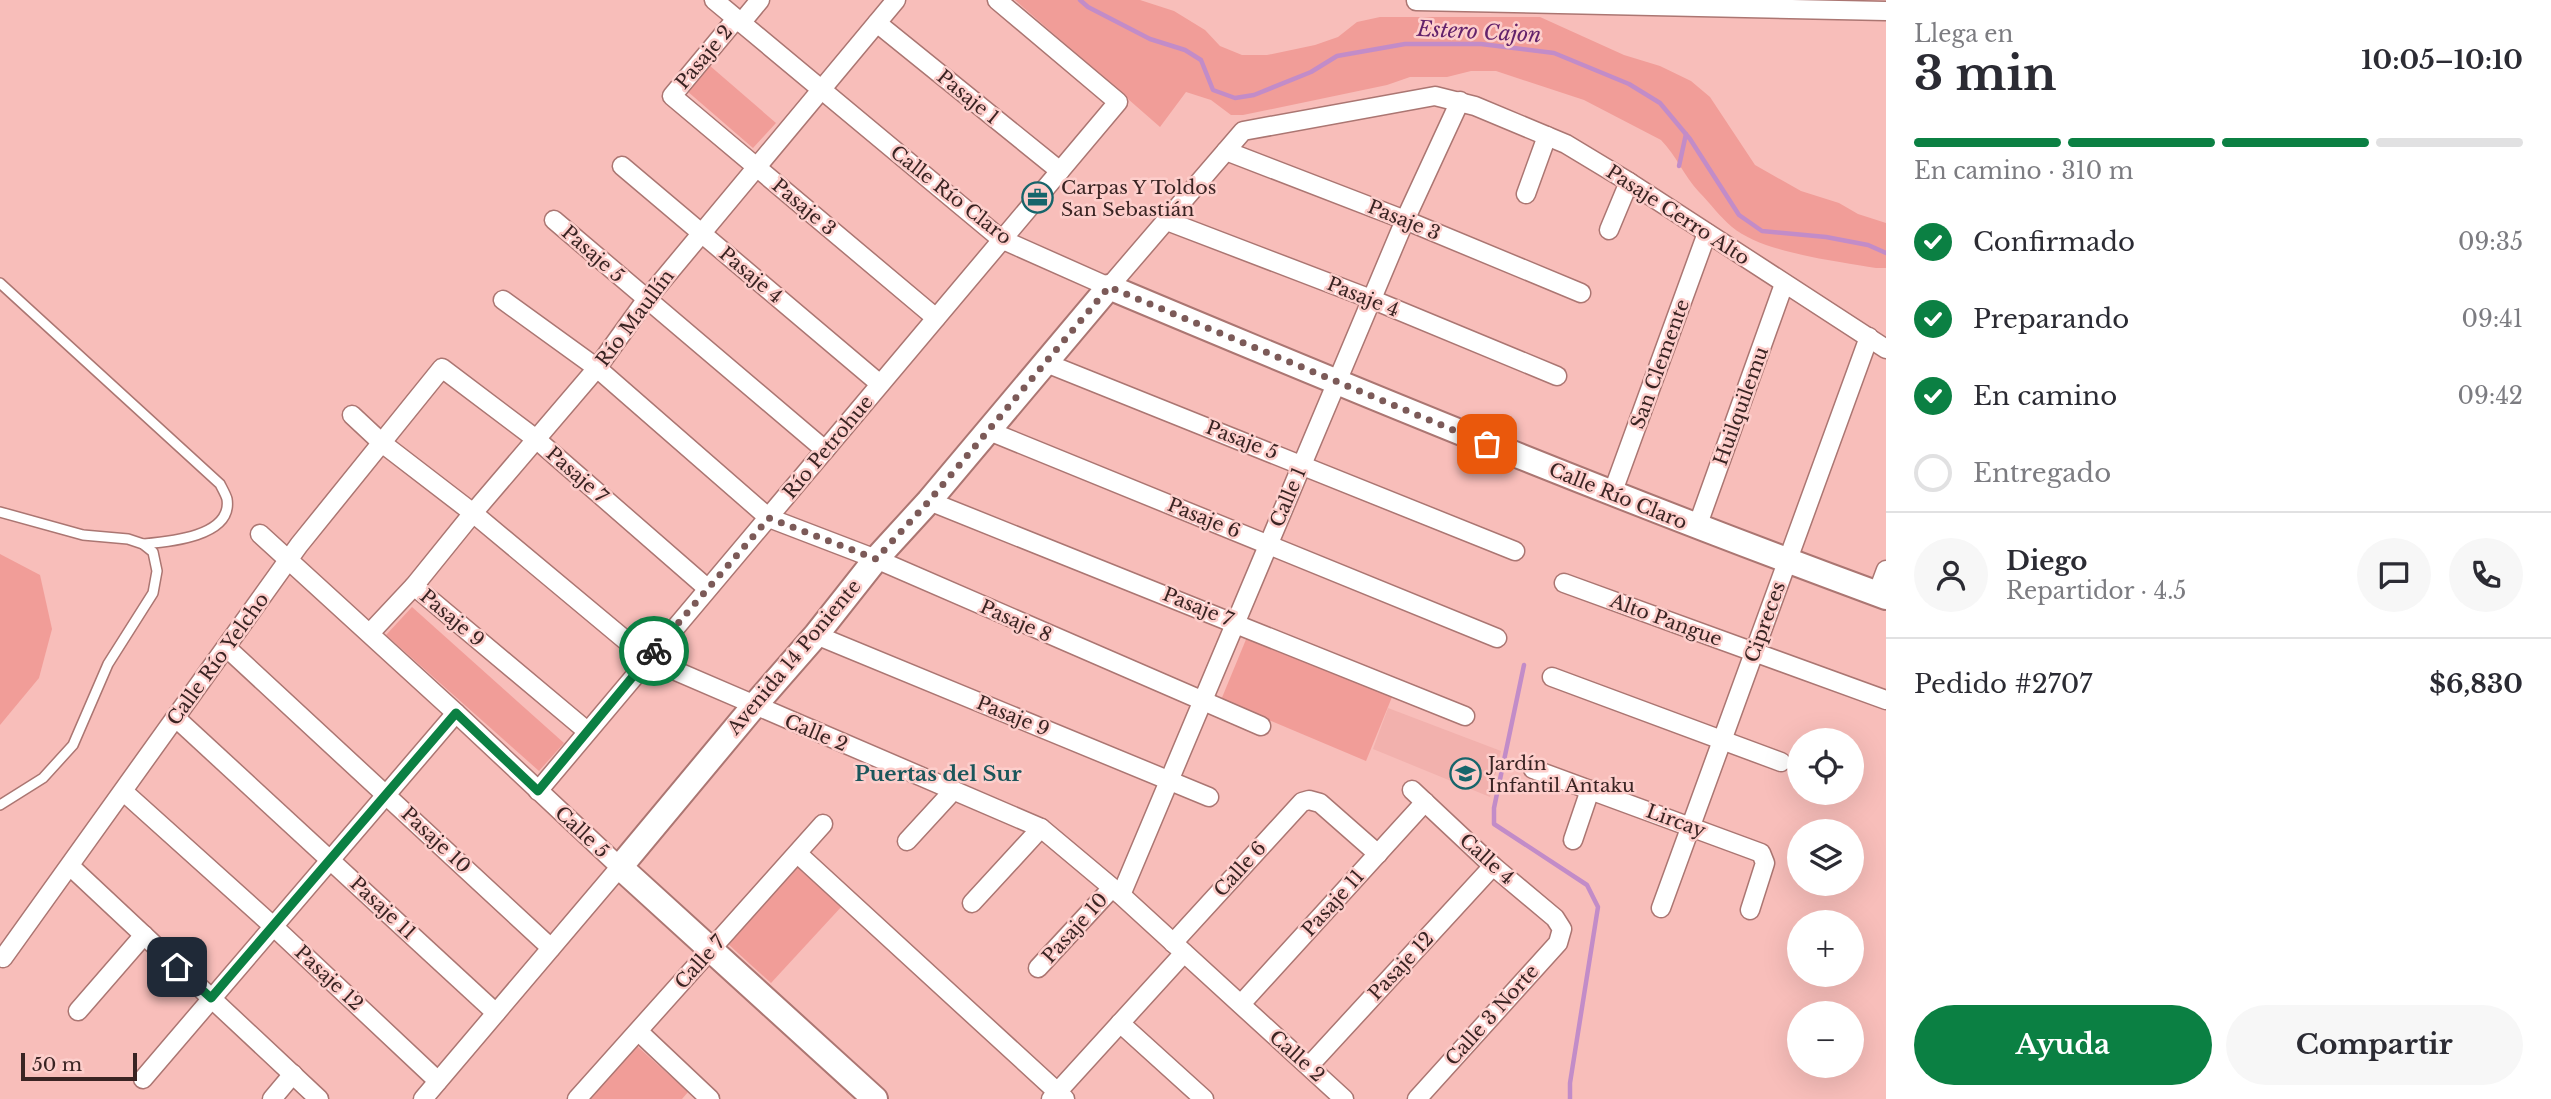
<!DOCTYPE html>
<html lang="es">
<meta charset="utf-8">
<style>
:root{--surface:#fff;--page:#f7f7f7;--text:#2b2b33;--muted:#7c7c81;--line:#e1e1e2;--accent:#0b8043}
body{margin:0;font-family:"Libre Baskerville",serif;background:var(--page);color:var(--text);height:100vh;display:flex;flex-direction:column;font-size:26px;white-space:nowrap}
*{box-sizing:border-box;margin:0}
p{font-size:23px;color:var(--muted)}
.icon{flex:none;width:38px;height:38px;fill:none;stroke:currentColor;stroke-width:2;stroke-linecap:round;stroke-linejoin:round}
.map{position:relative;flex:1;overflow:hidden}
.details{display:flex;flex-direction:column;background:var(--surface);width:665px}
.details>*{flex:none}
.tools{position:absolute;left:1787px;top:728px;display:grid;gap:14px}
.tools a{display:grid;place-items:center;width:77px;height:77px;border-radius:50%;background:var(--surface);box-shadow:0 7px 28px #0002;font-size:35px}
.scale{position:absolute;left:21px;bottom:18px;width:116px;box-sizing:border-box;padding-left:7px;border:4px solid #3a2423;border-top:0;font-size:19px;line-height:24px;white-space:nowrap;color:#3a2423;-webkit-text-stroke:5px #fdcecb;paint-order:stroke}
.pin{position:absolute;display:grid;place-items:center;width:60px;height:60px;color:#fff;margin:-30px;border-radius:14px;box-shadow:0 4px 10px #0006}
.courier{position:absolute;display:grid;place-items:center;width:70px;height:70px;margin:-35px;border:5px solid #0b8043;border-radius:50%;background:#fff;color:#222;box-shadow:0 2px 9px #0007}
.head em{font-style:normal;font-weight:700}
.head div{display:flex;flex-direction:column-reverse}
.head{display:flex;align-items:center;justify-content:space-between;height:119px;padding:0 28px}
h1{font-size:46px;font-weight:700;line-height:52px}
.bar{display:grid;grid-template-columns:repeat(4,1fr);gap:10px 7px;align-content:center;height:84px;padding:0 28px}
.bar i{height:9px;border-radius:5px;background:var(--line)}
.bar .active{background:var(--accent)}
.bar p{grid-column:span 4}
.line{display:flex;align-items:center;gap:18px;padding:0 28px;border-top:2px solid var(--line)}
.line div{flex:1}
.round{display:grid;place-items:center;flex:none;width:74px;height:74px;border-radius:37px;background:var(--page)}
ol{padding:0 28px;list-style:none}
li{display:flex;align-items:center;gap:21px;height:77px}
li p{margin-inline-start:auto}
li .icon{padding:7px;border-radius:50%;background:var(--accent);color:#fff;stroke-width:4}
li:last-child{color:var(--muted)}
li i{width:38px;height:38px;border:4px solid var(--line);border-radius:50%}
.primary-button{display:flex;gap:14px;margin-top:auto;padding:14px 28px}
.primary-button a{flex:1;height:80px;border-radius:42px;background:var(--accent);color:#fff;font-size:28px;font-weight:700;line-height:80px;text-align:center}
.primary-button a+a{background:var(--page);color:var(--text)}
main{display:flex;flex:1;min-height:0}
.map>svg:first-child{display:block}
.built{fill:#f2b1ad}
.green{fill:#f19d98}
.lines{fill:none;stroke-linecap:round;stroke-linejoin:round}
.stream{stroke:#c28cc8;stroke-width:4.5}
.lane-casing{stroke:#ab7672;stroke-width:12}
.street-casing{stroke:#ab7672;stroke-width:21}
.secondary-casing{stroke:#ab7672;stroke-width:28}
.lane{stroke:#fff;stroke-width:9}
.street{stroke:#fff;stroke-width:18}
.secondary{stroke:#fff;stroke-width:24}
.done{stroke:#7c5a58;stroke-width:7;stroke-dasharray:0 12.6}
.route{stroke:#0b8043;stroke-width:9}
.labels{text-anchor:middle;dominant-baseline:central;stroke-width:5;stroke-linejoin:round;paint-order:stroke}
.street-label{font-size:19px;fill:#3a2423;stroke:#fdcecb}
.poi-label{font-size:19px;fill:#3a2423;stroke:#fdcecb;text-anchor:start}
.water-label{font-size:21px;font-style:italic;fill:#63226b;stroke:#fdcecb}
.neighbourhood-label{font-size:21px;font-weight:bold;fill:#1b565b;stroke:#fdcecb}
</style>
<main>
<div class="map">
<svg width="1886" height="1099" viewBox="0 0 1886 1099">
<rect width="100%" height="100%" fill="#f8beba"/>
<path class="built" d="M1388 708 1501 751 1490 797 1373 749Z"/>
<g class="green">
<path d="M1015 0H1140L1174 11 1205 30 1220 46 1242 55H1267L1315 45 1338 37 1357 22 1380 17H1540L1624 55 1660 66 1691 81 1710 97 1755 165 1801 191 1839 203 1858 214 1886 223V268H1876C1836 261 1763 253 1732 227 1720 217 1710 203 1699 192 1684 176 1676 155 1661 140L1584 100 1496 71H1471L1447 77H1410L1387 85 1243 115H1231L1211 100 1186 92 1160 127Z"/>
<path d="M709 65 776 123 753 148 687 91Z"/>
<path d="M0 554 40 575 52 629 39 678 0 725Z"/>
<path d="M412 607 564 743 539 771 386 635Z"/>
<path d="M1247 637 1392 697 1366 761 1221 700Z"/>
<path d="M800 865 843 905 771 983 727 943Z"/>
<path d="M637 1046 688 1092 682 1099H588Z"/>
</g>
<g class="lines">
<g class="stream">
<path d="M1080 0 1088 7 1150 39 1185 50 1201 60 1213 90 1235 98 1254 95 1311 72 1337 56 1405 44H1481L1554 53 1629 84 1660 103 1690 139 1739 215 1762 231 1826 237 1868 245 1886 253"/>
<path d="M1679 166 1686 134"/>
<path d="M1524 665 1494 808V824L1587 885 1598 907 1570 1083V1099"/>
</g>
<defs>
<g id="lane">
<path d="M0 283 220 484C222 488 226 495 227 499 233 537 167 542 143 544"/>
<path d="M0 512 83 535 128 539 143 544 153 552 157 571 153 593 108 664 73 745 43 778 0 805"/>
</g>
<g id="street">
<path d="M714 0 1001 239 1109 287 1243 131 1435 96 1475 106 1566 144 1629 182 1886 349"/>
<path d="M1416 1 1886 11"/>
<path d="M736 19 672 96 936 318"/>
<path d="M741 23 760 0"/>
<path d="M877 23 1060 171"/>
<path d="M1226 151 1405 220 1581 293"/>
<path d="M622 166 880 384"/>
<path d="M1526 194 1547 136"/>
<path d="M554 220 825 450"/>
<path d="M1167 221 1371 299 1557 376"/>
<path d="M1609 230 1629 182"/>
<path d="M503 300 597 368 769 518 876 559 1261 726"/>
<path d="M1046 363 1515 551"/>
<path d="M352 415 382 443 473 513 648 659 1041 828 1121 895 1344 1099"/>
<path d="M989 431 1497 638"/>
<path d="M1612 494 1707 233"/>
<path d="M929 501 1465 716"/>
<path d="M1697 527 1784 284"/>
<path d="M260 534 456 713 620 867 423 1099"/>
<path d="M1564 583 1886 700"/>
<path d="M414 586 587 731"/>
<path d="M1877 594 1886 570"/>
<path d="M370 633 414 586 473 513 597 368 646 300 896 0"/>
<path d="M816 635 1209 797"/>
<path d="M227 648 551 948"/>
<path d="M1552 677 1781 762"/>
<path d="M176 718 496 1013"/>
<path d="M1533 769 1761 853 1765 863 1750 910"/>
<path d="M1412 790 1493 866 1555 918 1562 929 1558 943 1417 1099"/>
<path d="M538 791 1118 102 997 0"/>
<path d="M124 792 273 926 438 1081"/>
<path d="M1573 840 1590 790"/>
<path d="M907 841 952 792"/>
<path d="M798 854 1065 1099"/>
<path d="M70 866 319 1099"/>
<path d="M1121 895 1405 220 1460 101"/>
<path d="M972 903 1041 828"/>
<path d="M1661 908 1869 337"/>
<path d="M1173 943 1302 802 1309 800 1320 803 1378 854"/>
<path d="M3 958 299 545 442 368 536 439 707 588"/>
<path d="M1038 968 1112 888"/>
<path d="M1241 1004 1425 802"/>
<path d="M78 1011 144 935"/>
<path d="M1120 1023 1204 1099"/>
<path d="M639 1032 710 1099"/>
<path d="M1309 1066 1493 866"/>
<path d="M143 1079 456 713"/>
<path d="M272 1099 293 1074"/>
<path d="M577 1099 823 824"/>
<path d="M1051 1099 1184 953"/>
</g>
<path id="secondary" d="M875 1099 620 867 754 706 816 635 876 559 929 501 1109 287C1366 395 1624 501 1886 597"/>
</defs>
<use href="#lane" class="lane-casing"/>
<use href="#street" class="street-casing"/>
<use href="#secondary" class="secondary-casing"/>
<use href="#lane" class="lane"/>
<use href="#street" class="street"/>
<use href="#secondary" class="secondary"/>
</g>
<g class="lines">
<path class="done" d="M654 651 769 518 876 559 929 501 1109 287 1487 444"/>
<path class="route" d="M177 967 211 998 456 713 538 791 654 651"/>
</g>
<defs>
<symbol id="office-ring" viewBox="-11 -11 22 22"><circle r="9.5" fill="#fdcecb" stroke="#17656b" stroke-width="1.5"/><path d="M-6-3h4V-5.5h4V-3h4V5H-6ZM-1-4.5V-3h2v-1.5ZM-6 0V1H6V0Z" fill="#17656b"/></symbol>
<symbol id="school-ring" viewBox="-11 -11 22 22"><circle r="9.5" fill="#fdcecb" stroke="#17656b" stroke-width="1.5"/><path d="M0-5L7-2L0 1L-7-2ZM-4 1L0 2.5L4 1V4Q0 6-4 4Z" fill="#17656b"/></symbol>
</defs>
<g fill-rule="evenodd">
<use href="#office-ring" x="1020" y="180" width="35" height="35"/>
<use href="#school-ring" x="1448" y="756" width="35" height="35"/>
</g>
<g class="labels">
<g class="street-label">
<text transform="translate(704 57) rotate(-50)">Pasaje 2</text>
<text transform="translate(968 97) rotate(39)">Pasaje 1</text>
<text transform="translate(951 195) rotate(38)">Calle Río Claro</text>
<text transform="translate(804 207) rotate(40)">Pasaje 3</text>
<text transform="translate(1678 215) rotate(33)">Pasaje Cerro Alto</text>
<text transform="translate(1404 220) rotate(22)">Pasaje 3</text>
<text transform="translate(593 254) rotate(41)">Pasaje 5</text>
<text transform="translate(751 275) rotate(40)">Pasaje 4</text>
<text transform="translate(1363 297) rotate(22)">Pasaje 4</text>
<text transform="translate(635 318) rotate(-53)">Río Maullín</text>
<text transform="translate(1660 364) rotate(-70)">San Clemente</text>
<text transform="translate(1741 406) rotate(-70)">Huilquilemu</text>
<text transform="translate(1242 440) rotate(21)">Pasaje 5</text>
<text transform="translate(828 447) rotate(-50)">Río Petrohue</text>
<text transform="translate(577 475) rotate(41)">Pasaje 7</text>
<text transform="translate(1618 496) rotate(22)">Calle Río Claro</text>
<text transform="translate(1288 497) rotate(-67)">Calle 1</text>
<text transform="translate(1204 518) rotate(22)">Pasaje 6</text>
<text transform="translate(1198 607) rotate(22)">Pasaje 7</text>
<text transform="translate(452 618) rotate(40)">Pasaje 9</text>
<text transform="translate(1666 620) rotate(20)">Alto Pangue</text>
<text transform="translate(1016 621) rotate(24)">Pasaje 8</text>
<text transform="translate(1765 622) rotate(-70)">Cipreces</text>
<text transform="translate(794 657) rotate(-50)">Avenida 14 Poniente</text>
<text transform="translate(218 659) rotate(-54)">Calle Río Yelcho</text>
<text transform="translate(1013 716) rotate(22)">Pasaje 9</text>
<text transform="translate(816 733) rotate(23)">Calle 2</text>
<text transform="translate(1676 821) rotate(20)">Lircay</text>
<text transform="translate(582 832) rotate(43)">Calle 5</text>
<text transform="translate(436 840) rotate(43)">Pasaje 10</text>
<text transform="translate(1487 859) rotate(42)">Calle 4</text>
<text transform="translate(1240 869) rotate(-48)">Calle 6</text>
<text transform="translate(1333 903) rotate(-48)">Pasaje 11</text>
<text transform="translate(383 908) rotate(43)">Pasaje 11</text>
<text transform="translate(1075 928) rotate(-48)">Pasaje 10</text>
<text transform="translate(700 962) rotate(-48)">Calle 7</text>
<text transform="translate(1401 966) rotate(-47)">Pasaje 12</text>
<text transform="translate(329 978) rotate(43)">Pasaje 12</text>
<text transform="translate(1492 1015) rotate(-48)">Calle 3 Norte</text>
<text transform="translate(1297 1056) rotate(42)">Calle 2</text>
</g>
<g class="poi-label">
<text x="1061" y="187">Carpas Y Toldos<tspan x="1061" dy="22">San Sebastián</tspan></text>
<text x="1488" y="763">Jardín<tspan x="1488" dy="22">Infantil Antaku</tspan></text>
</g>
<g class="water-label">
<text transform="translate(1479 32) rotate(3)">Estero Cajon</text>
</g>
<g class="neighbourhood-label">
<text x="938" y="774">Puertas del Sur</text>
</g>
</g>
</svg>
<div class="tools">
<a><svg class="icon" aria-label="locate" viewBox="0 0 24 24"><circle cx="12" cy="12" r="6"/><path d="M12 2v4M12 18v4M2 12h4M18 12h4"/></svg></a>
<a><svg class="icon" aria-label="layers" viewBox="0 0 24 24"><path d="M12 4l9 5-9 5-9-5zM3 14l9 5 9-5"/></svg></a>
<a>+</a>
<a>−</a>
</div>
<div class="scale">50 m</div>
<div class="pin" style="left:1487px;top:444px;background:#ea580c"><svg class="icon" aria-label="bag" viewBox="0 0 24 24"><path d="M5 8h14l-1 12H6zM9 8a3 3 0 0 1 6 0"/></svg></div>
<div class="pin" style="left:177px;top:967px;background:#1f2937"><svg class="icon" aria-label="home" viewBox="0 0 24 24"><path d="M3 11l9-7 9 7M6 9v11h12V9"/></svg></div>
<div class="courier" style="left:654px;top:651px"><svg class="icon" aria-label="bike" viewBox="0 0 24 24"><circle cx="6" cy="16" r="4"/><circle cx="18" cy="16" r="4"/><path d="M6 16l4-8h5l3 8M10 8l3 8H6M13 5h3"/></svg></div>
</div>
<section class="details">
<div class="head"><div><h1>3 min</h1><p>Llega en</p></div><em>10:05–10:10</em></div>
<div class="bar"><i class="active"></i><i class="active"></i><i class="active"></i><i></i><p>En camino · 310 m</p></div>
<ol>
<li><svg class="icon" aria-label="check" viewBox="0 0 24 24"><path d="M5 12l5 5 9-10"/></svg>Confirmado<p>09:35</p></li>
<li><svg class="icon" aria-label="check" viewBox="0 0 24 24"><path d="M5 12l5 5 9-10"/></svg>Preparando<p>09:41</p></li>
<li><svg class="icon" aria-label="check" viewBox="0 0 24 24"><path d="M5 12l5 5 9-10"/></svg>En camino<p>09:42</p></li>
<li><i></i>Entregado</li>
</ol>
<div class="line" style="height:126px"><a class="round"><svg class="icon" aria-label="person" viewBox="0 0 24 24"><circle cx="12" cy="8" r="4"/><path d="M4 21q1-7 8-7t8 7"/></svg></a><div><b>Diego</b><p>Repartidor · 4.5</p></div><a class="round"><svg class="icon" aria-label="chat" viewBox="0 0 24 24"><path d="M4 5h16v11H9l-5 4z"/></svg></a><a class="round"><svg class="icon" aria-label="phone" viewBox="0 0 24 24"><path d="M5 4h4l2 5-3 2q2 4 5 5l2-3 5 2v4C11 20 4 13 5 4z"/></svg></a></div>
<div class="line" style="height:91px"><div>Pedido #2707</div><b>$6,830</b></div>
<div class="primary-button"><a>Ayuda</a><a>Compartir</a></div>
</section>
</main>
